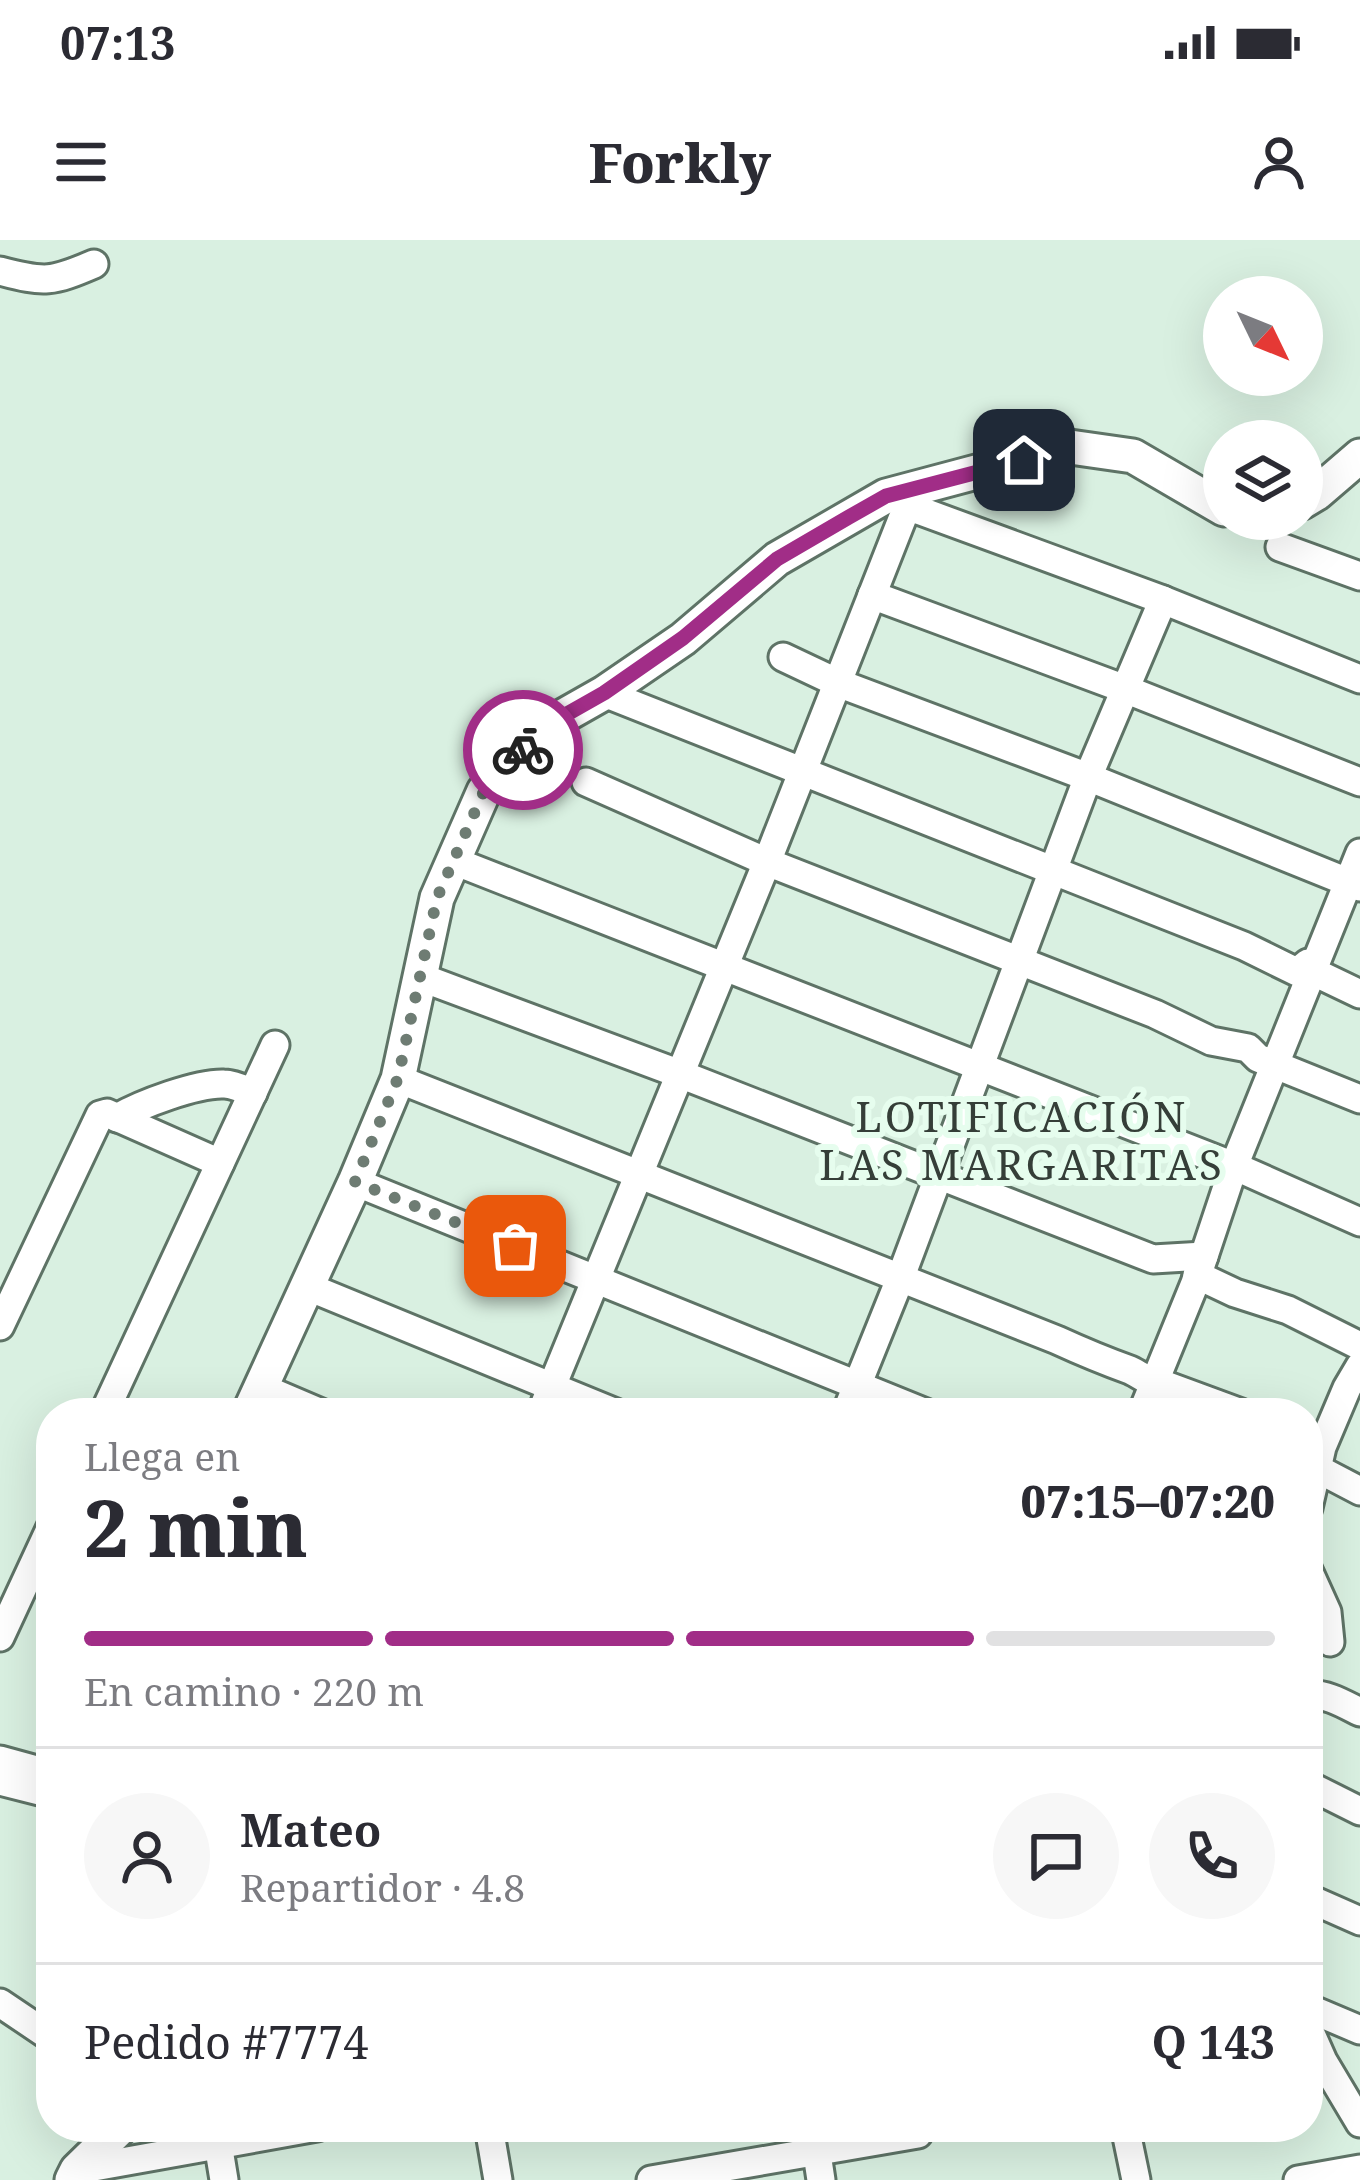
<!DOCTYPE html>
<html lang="es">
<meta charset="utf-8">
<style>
:root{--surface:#fff;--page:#f7f7f7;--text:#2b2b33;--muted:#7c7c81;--line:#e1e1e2;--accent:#a12d87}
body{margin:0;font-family:"Noto Serif",serif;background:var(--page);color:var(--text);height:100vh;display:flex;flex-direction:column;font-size:45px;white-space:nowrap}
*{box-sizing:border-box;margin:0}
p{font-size:39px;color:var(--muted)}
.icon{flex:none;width:66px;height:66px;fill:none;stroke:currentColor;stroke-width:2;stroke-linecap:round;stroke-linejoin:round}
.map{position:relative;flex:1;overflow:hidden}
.panel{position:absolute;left:36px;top:1158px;width:1287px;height:744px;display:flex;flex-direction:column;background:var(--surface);border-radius:48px;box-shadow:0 12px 48px #0002}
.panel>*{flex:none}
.needle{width:78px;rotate:133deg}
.controls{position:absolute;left:1203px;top:36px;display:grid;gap:24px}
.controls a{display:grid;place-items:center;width:120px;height:120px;border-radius:50%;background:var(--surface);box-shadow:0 12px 48px #0002;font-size:60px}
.pin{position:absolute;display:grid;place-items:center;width:102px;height:102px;color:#fff;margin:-51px;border-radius:24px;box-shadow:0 6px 18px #0006}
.courier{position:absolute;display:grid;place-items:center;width:120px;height:120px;margin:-60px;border:9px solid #a12d87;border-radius:50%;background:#fff;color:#222;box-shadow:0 3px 15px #0007}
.overview em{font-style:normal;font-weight:800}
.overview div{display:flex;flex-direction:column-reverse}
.overview{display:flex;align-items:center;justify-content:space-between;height:204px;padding:0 48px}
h1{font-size:78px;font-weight:800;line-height:90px}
.bar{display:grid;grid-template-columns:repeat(4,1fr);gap:18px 12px;align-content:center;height:144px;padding:0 48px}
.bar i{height:15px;border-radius:9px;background:var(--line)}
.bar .current{background:var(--accent)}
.bar p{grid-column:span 4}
.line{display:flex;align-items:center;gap:30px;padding:0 48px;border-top:3px solid var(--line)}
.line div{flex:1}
.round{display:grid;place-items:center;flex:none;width:126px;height:126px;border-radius:63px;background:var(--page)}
.status{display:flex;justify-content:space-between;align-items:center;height:84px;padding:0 60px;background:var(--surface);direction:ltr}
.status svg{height:33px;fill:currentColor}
header{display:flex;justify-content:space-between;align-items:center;height:156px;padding:0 48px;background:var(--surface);font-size:54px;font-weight:800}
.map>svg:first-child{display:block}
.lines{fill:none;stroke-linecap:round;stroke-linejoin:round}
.minor-casing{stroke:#5e7366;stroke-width:33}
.major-casing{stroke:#5e7366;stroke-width:39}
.minor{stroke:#fff;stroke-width:27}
.major{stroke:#fff;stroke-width:33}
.done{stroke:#6e7c73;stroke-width:12;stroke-dasharray:0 21.6}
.route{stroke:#a12d87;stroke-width:15}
.labels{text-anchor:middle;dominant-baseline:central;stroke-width:12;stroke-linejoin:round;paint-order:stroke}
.neighbourhood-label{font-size:42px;letter-spacing:3px;fill:#353e38;stroke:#e6fdee}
</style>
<div class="status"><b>07:13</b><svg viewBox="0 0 49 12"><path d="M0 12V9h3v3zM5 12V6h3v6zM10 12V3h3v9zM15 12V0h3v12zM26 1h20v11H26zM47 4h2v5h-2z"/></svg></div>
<header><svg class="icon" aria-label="menu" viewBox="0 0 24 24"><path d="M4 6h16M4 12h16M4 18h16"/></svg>Forkly<svg class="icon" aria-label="person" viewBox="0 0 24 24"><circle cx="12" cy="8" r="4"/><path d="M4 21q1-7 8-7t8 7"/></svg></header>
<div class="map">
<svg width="1360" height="1940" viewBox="0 0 1360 1940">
<rect width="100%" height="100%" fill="#d9f0e1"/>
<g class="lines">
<defs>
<g id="minor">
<path d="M0 31C45 43 52 42 94 24"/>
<path d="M1280 307 1360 336"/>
<path d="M872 355 1125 449 1360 542"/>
<path d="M783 417 838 443 1088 537 1360 647"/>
<path d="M604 453 1244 706 1297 732 1308 723 1314 732 1360 754"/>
<path d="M586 542 767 622 1155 774 1211 801 1248 808 1258 818 1360 859"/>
<path d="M454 621 1234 926 1360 982"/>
<path d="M420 737 680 834 1153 1019 1204 1016"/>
<path d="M398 839 1057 1100C1081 1111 1105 1121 1130 1130 1143 1136 1150 1144 1165 1145L1241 1173"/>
<path d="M117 878C141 864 197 843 224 844 233 844 244 849 253 853"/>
<path d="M355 942 926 1173"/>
<path d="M1197 1035 1235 1053 1288 1070 1360 1106"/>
<path d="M306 1046 616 1173"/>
<path d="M0 1086 100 875 107 873 220 923"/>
<path d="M260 1147 321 1173"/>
<path d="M104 1173 275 805"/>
<path d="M541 1173 767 622 906 269 910 267 1163 360 1360 439"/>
<path d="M846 1173 900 1039 1088 537 1163 360"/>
<path d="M1142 1173 1195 1043 1234 926 1360 613"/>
<path d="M1318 1229 1360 1251"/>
<path d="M1308 1268 1322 1207 1347 1148 1360 1126"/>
<path d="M1308 1330 1327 1372 1330 1402"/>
<path d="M0 1397 51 1287"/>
<path d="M1308 1455C1326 1453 1344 1464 1360 1472"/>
<path d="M0 1520 51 1534"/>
<path d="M0 1541 51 1554"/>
<path d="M1308 1545 1360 1571"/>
<path d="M1308 1658 1360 1681"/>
<path d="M0 1763 49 1796"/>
<path d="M1308 1768 1360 1790"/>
<path d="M1308 1787 1323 1821 1360 1883"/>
<path d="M489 1887 498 1940"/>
<path d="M813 1887 821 1940"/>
<path d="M1125 1887 1136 1940"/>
<path d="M216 1891 224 1940"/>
<path d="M77 1930 317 1887"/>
<path d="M651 1940 918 1894"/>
<path d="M1298 1940 1360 1929"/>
</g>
<g id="major">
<path d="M1302 262 1317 253 1360 216"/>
<path d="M249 1173 355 942 398 839 437 658 484 551 544 487 604 453 683 399 777 319 886 256 1070 207 1133 216 1224 269"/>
<path d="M72 1940 77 1930 121 1887"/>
</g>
</defs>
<use href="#minor" class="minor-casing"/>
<use href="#major" class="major-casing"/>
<use href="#minor" class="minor"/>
<use href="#major" class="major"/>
</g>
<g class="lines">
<path class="done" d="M515 1006 355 942 398 838 437 658 484 551 523 510"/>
<path class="route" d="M523 510 544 487 604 453 683 398 777 319 849 277 886 256 1024 220"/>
</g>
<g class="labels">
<g class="neighbourhood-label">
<text x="1022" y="875">LOTIFICACIÓN<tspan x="1022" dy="48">LAS MARGARITAS</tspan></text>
</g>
</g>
</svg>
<div class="controls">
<a><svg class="needle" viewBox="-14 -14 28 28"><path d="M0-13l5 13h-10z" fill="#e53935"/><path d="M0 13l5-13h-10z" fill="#7c7c81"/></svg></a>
<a><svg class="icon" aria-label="layers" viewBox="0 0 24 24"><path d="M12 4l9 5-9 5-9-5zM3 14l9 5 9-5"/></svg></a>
</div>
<div class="pin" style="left:515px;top:1006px;background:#ea580c"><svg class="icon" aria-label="bag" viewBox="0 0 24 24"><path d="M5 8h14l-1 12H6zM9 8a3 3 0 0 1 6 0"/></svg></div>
<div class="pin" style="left:1024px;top:220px;background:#1f2937"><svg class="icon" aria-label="home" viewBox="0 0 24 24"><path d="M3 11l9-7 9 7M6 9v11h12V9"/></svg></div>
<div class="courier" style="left:523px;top:510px"><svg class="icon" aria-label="bike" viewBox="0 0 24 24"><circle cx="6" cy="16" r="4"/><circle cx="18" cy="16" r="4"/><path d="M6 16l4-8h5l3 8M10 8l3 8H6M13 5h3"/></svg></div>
<section class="panel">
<div class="overview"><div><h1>2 min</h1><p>Llega en</p></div><em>07:15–07:20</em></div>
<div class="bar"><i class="current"></i><i class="current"></i><i class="current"></i><i></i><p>En camino · 220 m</p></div>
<div class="line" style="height:216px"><a class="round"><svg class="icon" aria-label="person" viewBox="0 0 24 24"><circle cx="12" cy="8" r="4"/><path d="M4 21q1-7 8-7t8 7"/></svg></a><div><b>Mateo</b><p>Repartidor · 4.8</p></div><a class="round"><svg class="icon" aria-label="chat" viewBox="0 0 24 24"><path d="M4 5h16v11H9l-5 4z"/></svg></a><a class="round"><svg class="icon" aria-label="phone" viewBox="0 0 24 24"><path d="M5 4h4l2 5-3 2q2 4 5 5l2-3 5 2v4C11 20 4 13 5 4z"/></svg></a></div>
<div class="line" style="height:156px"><div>Pedido #7774</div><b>Q 143</b></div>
</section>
</div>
